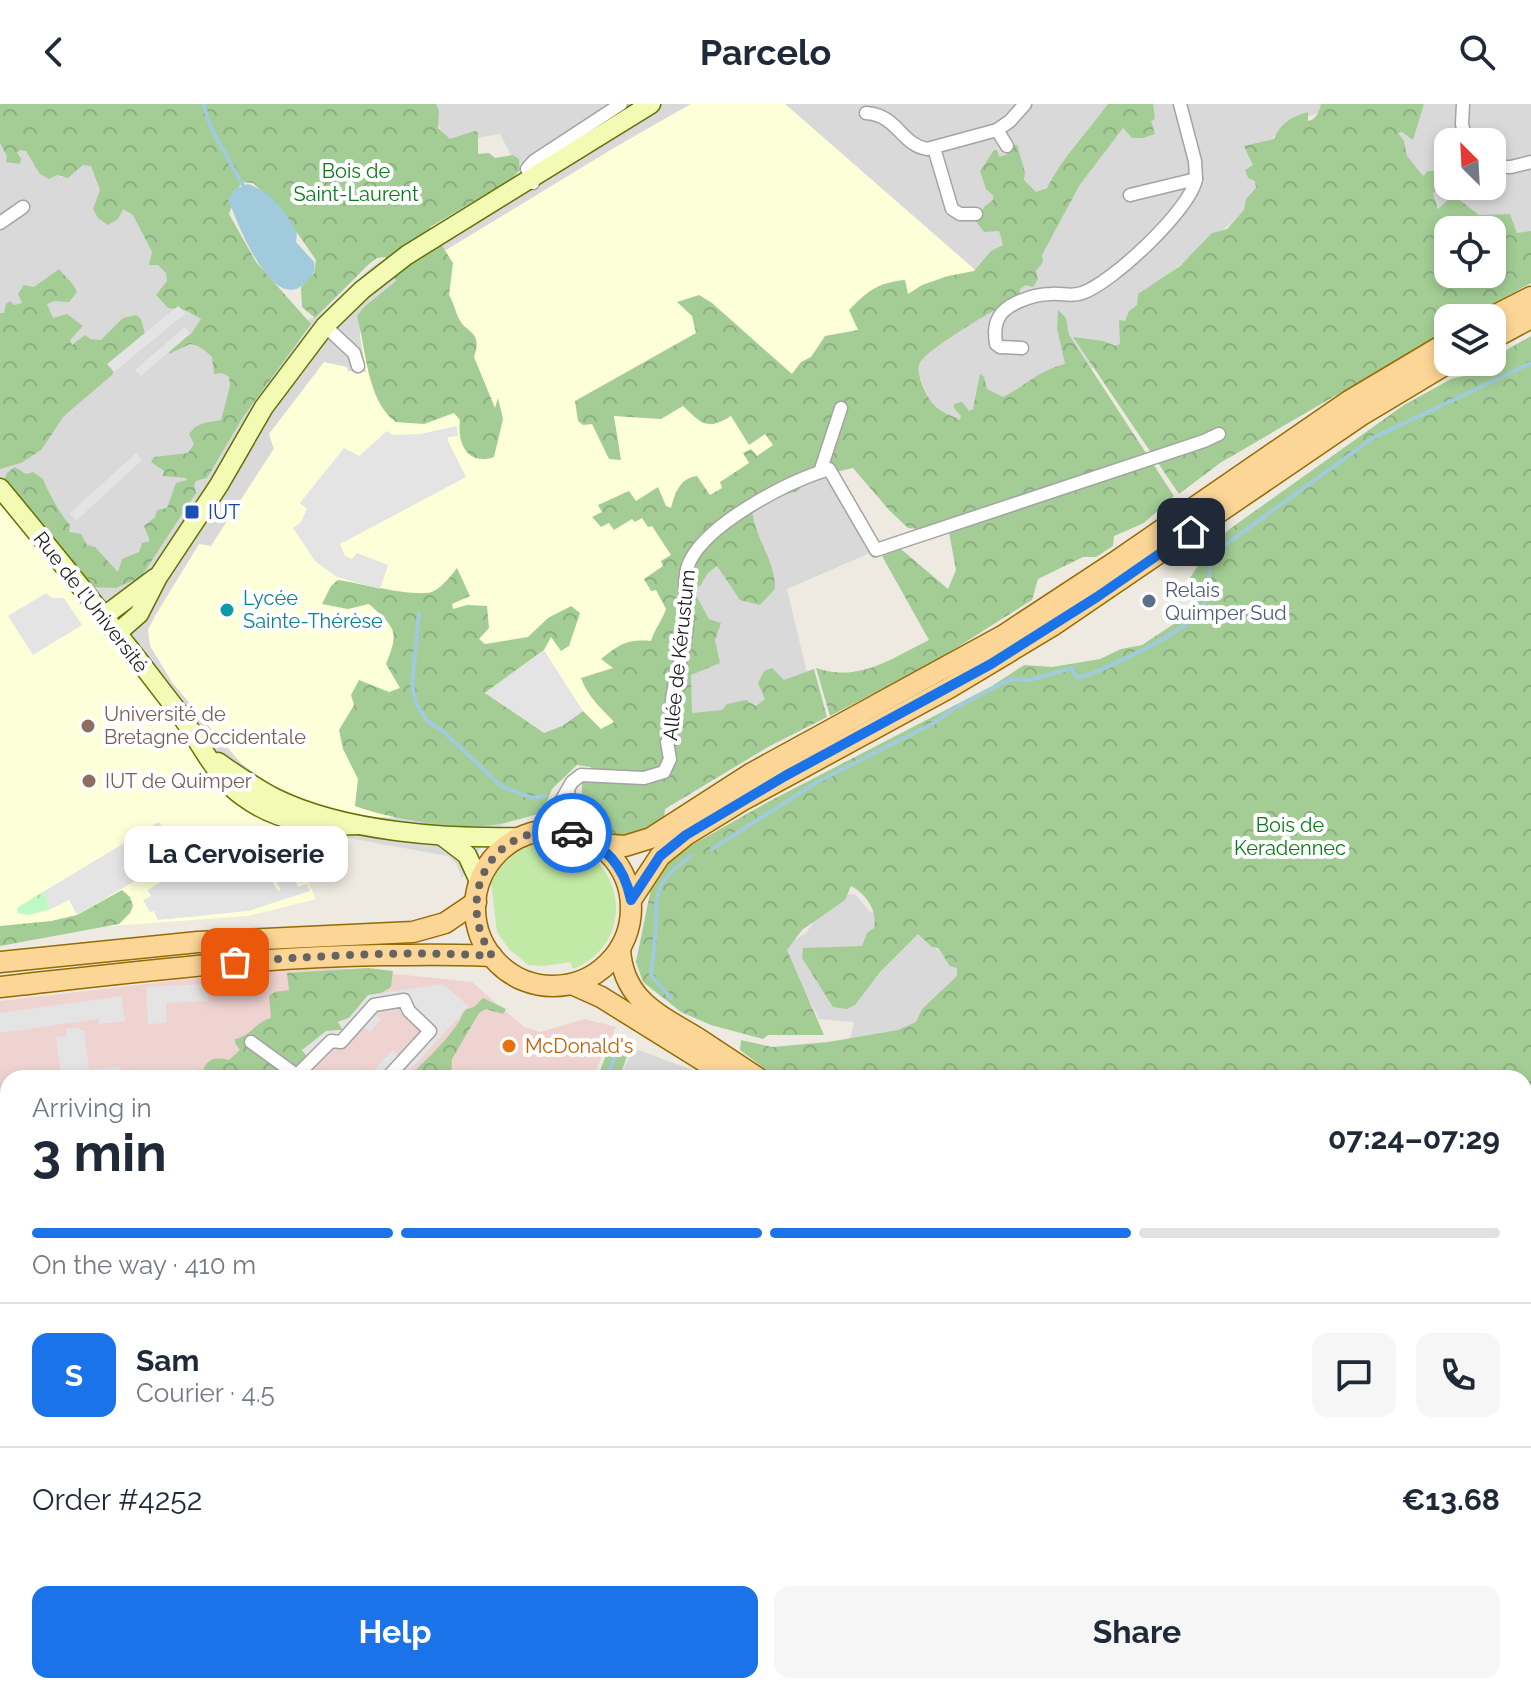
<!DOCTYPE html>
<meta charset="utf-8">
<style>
:root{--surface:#fff;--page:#f6f6f7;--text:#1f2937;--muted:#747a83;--line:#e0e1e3;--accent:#1a73e8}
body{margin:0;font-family:Raleway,sans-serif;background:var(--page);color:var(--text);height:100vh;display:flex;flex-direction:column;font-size:30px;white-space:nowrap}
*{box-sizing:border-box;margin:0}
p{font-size:26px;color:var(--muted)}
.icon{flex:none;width:44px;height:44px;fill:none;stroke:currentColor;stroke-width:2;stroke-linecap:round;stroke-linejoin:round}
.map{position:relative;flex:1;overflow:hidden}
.drawer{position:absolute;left:0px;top:966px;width:1532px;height:624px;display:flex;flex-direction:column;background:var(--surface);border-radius:24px 24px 0 0;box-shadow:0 4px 12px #0003}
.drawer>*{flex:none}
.needle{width:52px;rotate:336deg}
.buttons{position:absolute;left:1434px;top:24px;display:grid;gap:16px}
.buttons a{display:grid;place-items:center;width:72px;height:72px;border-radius:16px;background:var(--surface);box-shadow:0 4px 12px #0003;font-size:40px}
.pin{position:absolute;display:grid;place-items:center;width:68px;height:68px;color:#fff;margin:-34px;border-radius:16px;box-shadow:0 4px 12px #0006}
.courier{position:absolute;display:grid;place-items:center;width:80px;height:80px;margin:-40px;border:6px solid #1a73e8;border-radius:50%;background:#fff;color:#222;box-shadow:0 2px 10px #0007}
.bubble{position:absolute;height:56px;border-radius:16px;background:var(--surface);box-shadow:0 4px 12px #0003;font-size:26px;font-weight:700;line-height:56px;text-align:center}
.overview em{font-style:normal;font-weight:700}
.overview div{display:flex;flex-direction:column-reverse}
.overview{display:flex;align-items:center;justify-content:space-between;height:136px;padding:0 32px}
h1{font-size:52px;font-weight:700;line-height:60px}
.bar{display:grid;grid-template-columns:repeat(4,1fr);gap:12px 8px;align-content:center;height:96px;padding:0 32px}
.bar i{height:10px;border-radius:6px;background:var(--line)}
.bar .selected{background:var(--accent)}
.bar p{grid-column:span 4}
.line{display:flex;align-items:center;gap:20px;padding:0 32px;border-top:2px solid var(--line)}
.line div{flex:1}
.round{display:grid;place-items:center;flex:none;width:84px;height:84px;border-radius:16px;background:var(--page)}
.action{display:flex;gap:16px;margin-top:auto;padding:16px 32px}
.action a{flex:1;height:92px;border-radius:16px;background:var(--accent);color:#fff;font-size:32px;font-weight:700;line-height:92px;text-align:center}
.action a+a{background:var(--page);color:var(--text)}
header{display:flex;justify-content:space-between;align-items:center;height:104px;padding:0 32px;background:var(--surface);font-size:36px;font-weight:700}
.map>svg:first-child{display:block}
.residential{fill:#dad9d9;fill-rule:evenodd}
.commercial{fill:#efd3d0}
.education{fill:#fdffd9}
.grass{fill:#c3e9a6}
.forest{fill:url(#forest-crowns);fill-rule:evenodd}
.park{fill:url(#park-tufts)}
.pitch{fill:#7ddebe}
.parking{fill:#e4e4e4}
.water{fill:#a1cbdc}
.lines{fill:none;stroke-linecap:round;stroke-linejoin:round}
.stream{stroke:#a1cbdc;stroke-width:4}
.street-casing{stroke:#a3a3a3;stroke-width:15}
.secondary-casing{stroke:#607204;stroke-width:21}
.primary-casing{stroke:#946b00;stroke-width:23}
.street{stroke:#fff;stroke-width:12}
.secondary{stroke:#f2fab3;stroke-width:18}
.primary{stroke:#fcd697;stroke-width:20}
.done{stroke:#666461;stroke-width:8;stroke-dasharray:0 14.4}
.route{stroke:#1a73e8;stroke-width:10}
.transit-dot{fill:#1a4fb4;stroke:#fff;stroke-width:3}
.service-dot{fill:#5c6f8a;stroke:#fff;stroke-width:3}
.culture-dot{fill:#0f9aa8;stroke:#fff;stroke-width:3}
.education-dot{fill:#8d6e63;stroke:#fff;stroke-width:3}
.food-dot{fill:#e8710a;stroke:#fff;stroke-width:3}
.labels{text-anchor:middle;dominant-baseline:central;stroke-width:8;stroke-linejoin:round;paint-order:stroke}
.park-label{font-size:20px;fill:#0a7a19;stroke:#fff}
.transit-label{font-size:20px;fill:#164399;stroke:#fff;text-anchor:start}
.service-label{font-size:20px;fill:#4e5e75;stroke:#fff;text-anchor:start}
.culture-label{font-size:20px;fill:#0d838f;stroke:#fff;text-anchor:start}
.street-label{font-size:20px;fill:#1c1c1c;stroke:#fff}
.education-label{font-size:20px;fill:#785e54;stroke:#fff;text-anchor:start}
.food-label{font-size:20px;fill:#c56008;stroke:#fff;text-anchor:start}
</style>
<header><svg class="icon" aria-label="back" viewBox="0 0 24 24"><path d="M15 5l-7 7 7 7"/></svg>Parcelo<svg class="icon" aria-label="search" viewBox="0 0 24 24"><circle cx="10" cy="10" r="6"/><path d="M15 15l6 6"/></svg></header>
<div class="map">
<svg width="1531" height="1590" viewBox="0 0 1531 1590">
<defs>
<pattern id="forest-crowns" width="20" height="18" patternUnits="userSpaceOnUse" patternTransform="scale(2)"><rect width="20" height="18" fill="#a3cd95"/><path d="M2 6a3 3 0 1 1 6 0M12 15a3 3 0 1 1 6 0" fill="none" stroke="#8caf80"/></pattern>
<pattern id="park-tufts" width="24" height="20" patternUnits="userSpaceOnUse" patternTransform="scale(2)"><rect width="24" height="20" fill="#bcf9c4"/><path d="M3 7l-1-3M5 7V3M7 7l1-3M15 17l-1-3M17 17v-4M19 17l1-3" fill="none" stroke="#a1d5a8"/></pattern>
</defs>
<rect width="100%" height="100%" fill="#eeeae1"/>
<g class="residential">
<path d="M422 0H691L619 41 410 168 363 216 360 231 367 268 348 267 269 330 274 344 211 442 199 441 148 526 172 578 242 660 517 707 480 744 462 774 456 759 448 752 282 722 214 676 165 606 0 398V21L33 42 62 74 80 52 123 94 293 244 307 227 305 217 318 212 373 162 519 69 521 60 513 55 500 30 481 33 461 42 452 41Z"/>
<path d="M785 0H1332L1323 7 1297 17 1273 33 1285 71 1236 115 1150 185 1153 215 1141 221 1140 245 941 325 915 260 810 334 870 449 787 485 811 586 656 661 668 623 666 601 669 582 679 557 682 540 683 486 672 444 785 356 778 342 832 306 838 288 853 268 885 241 990 179Z"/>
<path d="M1407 0H1531V142L1443 109 1385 44ZM1448 38H1492V82H1448Z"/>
<path d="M855 790 869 807 918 826 971 879 916 939 850 937 854 918 819 915 782 844 806 829 824 802 837 791Z"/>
<path d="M633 944 714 974H620Z"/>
</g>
<g class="commercial">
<path d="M328 863 472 878 524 923 540 928 585 915 616 923 592 974H8V1556H0V897L240 869Z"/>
<path d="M148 1582H1391L1382 1590H168Z"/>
</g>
<g class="education">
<path d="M691 0H785L990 179 672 444 682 540 587 654 479 715 368 713 319 703 270 680 242 660 213 627 172 578 150 542 148 526 155 512 199 440 211 442 274 345 269 330 324 258 347 263 348 267 366 268 360 231 363 216 410 168 619 41Z"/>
<path d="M0 398 165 606 214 676 282 722 316 795 248 812 0 830Z"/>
</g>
<g class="grass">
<path d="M545 738C622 736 644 836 573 865L570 858 545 862 528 861 509 845 497 828 491 779 499 764 512 751 524 743Z"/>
<path d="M1419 1582H1466L1491 1590H1409Z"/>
</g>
<g class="forest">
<path d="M0 0H436L439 7 438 24 450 35 474 27 478 28V50L489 49 495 54 513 51 519 55 520 66 510 76 430 123 453 159 449 191C454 199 455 207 459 215 467 230 483 227 474 253L495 304 498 294 503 315 494 353C467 362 457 339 460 316L454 309 424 320 396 318C367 298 366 245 357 212L364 203 396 177 385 153 377 154 369 160 315 214 302 203 301 183 314 169 316 156 280 104 253 79 241 78 229 110 256 158 311 220 243 313 207 374 196 377 194 381 196 389 141 473 116 484 90 483 3 378 7 369 15 363 26 370 33 368 43 375C47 386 63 415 70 421L69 428 81 430 87 441 95 443 118 468 122 455 139 448 142 439 150 437 144 422 155 413 157 406 167 404 176 379 187 376 186 374 163 372 164 367 151 358 154 353 188 349 194 340 189 330 195 323 204 319 221 316 230 282 229 273 222 269 214 270 212 253C205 246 199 241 190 240L169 250V244L191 230 201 215 185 206 168 204 156 191 167 177 166 169 158 161H149L152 148 133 111 123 105 118 115 108 121 98 114 93 105 100 86 91 62 83 61 68 74 57 71 49 75 40 70 26 47 20 46 17 49 21 54 20 60 6 58 7 52 0 39Z"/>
<path d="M1108 0H1153L1155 15 1151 17 1155 30 1143 34H1132L1123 24 1079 82 1042 151 1043 158 1036 167 1038 175 1033 183 1026 181 1020 185 1019 192C1002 202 923 246 919 261 916 270 927 294 934 301 941 309 952 311 960 316L961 312 954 304V300L962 298 969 307 973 305 980 270 984 273 987 285 1003 293C1028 281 1035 268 1065 260L1057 224 1058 206 1066 214 1069 231 1174 392 1144 419 1114 432 1113 442 1096 453H1083L1038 475 1032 496 934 558 830 612 816 564C859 579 892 554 929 536L882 452 901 445 948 485 956 466 949 428 908 424 889 406 853 364 809 374 798 387 771 394 752 405C754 434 776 457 775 485L760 501 740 496 717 462 708 469 700 482 691 485V490L697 493 709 515 721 519 715 536 720 559 691 571 692 609 722 606 727 600 746 596 756 602 765 595 758 579 764 567 772 564 784 576 814 565 827 613 768 643 665 705 664 713C635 732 613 743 581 724L582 679 592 672 591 663 577 661 552 685 542 709C526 713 509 719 492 721 455 726 391 715 355 702L358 675 343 645 339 626 354 601 351 591 359 576 389 588 400 584 386 560C400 526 395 524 369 500L348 505 322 500 331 482 338 476C359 479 420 495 434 487 443 482 451 472 457 464L470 492 452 500 453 505 467 501 487 502 489 524 479 535 485 540 528 533 548 514 571 502 580 509 569 542 561 547 551 533 544 546 485 589 562 622 583 607 601 625 614 618C600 603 588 593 581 574L613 564 601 555C620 540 627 535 651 537 655 524 662 517 666 505L656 486 651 487 644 475 663 462 661 457 671 451 652 422 648 423 642 414 635 418 632 415 614 426 609 419 601 423 592 413 602 408 598 401 629 387 636 397 658 383 666 402 671 404C675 389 680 374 697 372L710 391 722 384 720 378 749 359 743 349 751 345 757 352 773 341 765 330 749 341 731 312C707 327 702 320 683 302L661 315 614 312 621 356 609 355 592 320 583 321 578 317 575 297 696 229 692 212 677 198 699 191 712 199 792 270 801 258 811 253 825 232 858 226 849 206C869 186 877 179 905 176L908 190 922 181 948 172 974 167 991 147 1003 141 999 127 984 128 975 116 985 102 993 96V91L986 85 980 67 994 46H997L999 53 1008 50 1006 46 1012 41H1017L1025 68 1024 76 1036 88 1047 84C1063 52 1087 29 1108 0Z"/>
<path d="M1321 0H1424L1413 36 1402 28 1398 29 1404 37 1407 52 1423 72 1428 67H1434L1441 56 1448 57V67L1433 90 1438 105 1449 95 1457 94 1479 111 1510 110 1517 129 1531 127V179L1469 214H1448V226L1220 359 1179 390 1073 233 1103 237 1116 242 1120 240 1119 216 1125 217 1129 207 1137 201 1138 190 1180 162 1212 129 1227 125 1244 106 1246 95 1256 84 1255 77 1248 74 1245 66 1253 61 1244 42 1274 35C1280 19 1293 12 1308 8V17C1316 16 1319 8 1321 0ZM1448 126H1492V170H1448Z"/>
<path d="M59 165C65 173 74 179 77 188L69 198 54 197 47 200 53 214 67 210 83 222 70 236 72 241 85 231 90 235 101 236 123 214 136 211 141 215 147 237C139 251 119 255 112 271L64 312 41 346 21 359 0 365V209H4L6 200 10 197 14 201 22 199 18 190 24 181 34 183Z"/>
<path d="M1531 232V1564L1524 1561V974H777L740 946 741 936 772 943 828 938 898 926 916 918 922 905 957 872V864L950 862 938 844 932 843 918 830 880 868 855 901 847 905 833 903 802 854 803 844 862 842 867 829 874 824C878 807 866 790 851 782L845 796 802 826 787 846 824 931H768L763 935 711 921 681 908 643 878 636 858 652 779 661 765 690 742 768 698 992 582 1024 561 1052 563 1100 555 1121 545 1142 541 1189 510V505L1201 494 1190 474 1212 440 1231 424 1404 301 1451 275 1481 268 1492 258 1494 253Z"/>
<path d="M122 786 130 793 133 802 130 809 119 820 0 842V822L51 817 77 811Z"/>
<path d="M368 864 393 867 391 883 381 889 368 892 349 914 338 918 343 926H335L302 946 309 955 296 967 280 965 270 974H200C206 956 211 952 229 956L240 946 235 939V935C250 932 256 918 271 914L269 892 275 888 289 886 287 869Z"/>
<path d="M483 894 506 905 503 910 486 905 479 909 452 955 451 974H408C423 958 459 927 464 906L474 903Z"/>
<path d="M615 935 631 942 619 974H597L612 936Z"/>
<path d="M8 1346V1429L0 1436V1397L4 1392 0 1390V1350Z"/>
<path d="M240 1582H331L300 1590H233Z"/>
</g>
<path class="park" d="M43 788 51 805 29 811 18 809 17 804Z"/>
<path class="pitch" d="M0 1556H8V1582H149L168 1590H0Z"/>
<g class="parking">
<path d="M178 202 186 209 114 268 107 260Z"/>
<path d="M185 223 190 230 141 272 135 266Z"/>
<path d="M457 322 458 332 448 333V337L466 373 340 440 345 452 352 455 357 449 388 461 380 485 337 473 315 457 293 424 301 418 307 405 300 399 344 344 359 352 387 327 393 331 420 330Z"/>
<path d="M136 349 142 356 76 417 70 409Z"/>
<path d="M46 489 52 494H64L82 521 33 551 8 512Z"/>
<path d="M544 546 583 607 562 622 544 629 485 589Z"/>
<path d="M159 718 179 751 77 811 69 796 51 805 43 788Z"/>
<path d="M234 731 243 732 278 787 281 786 270 767 275 764 265 745 283 749 298 783 307 780 310 787 248 807 158 816 154 807 150 808 143 796 151 792 148 786Z"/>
<path d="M207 880 208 897 166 899 167 919 148 920 146 883Z"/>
<path d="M443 880 469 902 403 974H374L370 970 393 946 400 953 424 927 401 900 379 904 374 909 381 915 370 928 362 922 339 932 309 955 302 946 326 927 343 926 338 918 349 914 368 891Z"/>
<path d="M121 892 125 917 99 920 98 915 0 929V909Z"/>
<path d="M79 923 80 927 84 926 89 966 120 962 121 971 127 974H61L56 933 67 932 66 925Z"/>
<path d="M0 1015 8 1016V1077L0 1076Z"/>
<path d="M598 1582H685L678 1590H595Z"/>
<path d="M1053 1582H1227L1228 1590H1061Z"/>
</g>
<path class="water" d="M248 80C273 89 284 106 297 128L296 138 314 158C316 168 311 174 304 180 271 210 236 115 228 95L235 85Z"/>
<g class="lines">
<g class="stream">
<path d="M203 0 212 26 244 83"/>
<path d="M419 509 412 581 416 599 427 617 444 628 501 682 532 694 545 692"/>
<path d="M712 745 817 678 932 620 953 605 1011 575 1030 576 1072 564 1077 574C1104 567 1186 528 1201 506 1210 491 1209 469 1211 451L1373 334 1531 259"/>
<path d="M671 894 651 871C653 854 656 830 656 814 654 781 665 771 691 752"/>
<path d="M606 974 620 940"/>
</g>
<defs>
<g id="street">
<path d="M1463 0 1462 20 1466 38"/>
<path d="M866 9C898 11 901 41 927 45L997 26 1010 17 1025 0"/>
<path d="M997 26 1007 42"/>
<path d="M934 44 952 105 960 110H976"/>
<path d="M1492 63H1511L1531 58"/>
<path d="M533 79 527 65 534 57 621 0"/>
<path d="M1130 91 1196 75 1195 57 1180 0"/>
<path d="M0 119 23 103"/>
<path d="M325 222 354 249 358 262"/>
<path d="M1022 244 1000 243 996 240C995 232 994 223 998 215 1005 199 1035 190 1051 190 1062 189 1071 193 1082 189 1111 180 1191 105 1196 75"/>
<path d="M820 368 829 365 876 446 1204 337 1219 330"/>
<path d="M568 687 574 729"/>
<path d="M544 727 572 678 581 671 644 674 664 668 670 655 667 638C676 626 670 610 672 596 675 570 686 545 687 518 688 499 681 474 690 457 708 420 782 381 820 368L841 304"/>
<path d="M251 938 295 970 299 969 331 937 341 938 374 901 404 896 409 907 430 927 387 974"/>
<path d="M6 1549 8 1548"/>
<path d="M1400 1590 1409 1582"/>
</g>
<g id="secondary">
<path d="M0 384C60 456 119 530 176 605 197 632 214 672 242 692 277 718 316 723 358 721"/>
<path d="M103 513 155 474"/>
<path d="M116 530 139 510 158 473 219 381 264 303 325 222 362 186 407 151 651 0"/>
<path d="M218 658C237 671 255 684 275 694 344 728 447 735 523 733"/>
<path d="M442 732 467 751 479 777"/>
<path d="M0 1209 8 1210"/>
<path d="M0 1538 8 1537"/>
<path d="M169 1582 186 1590"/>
<path d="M566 1590 568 1582"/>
</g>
<g id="primary">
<path d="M1490 214 1531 193"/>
<path d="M1492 235 1531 214"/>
<circle cx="553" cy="804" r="78"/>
<path d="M598 740 625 742 651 734 752 669 1004 531 1115 458 1349 297 1448 238"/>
<path d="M631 796 660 752 686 731 743 696 949 584 1052 522 1360 312 1450 258"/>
<path d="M620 845C623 897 660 911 699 935 719 948 738 961 758 974"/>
<path d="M0 858 198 838 413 828 445 819 476 798"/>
<path d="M572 880 601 893 731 974"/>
<path d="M0 883C127 869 254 853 383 851 419 851 456 850 492 852"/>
<path d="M1524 1574 1531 1576"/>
<path d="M1498 1582 1523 1590"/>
</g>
</defs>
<use href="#street" class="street-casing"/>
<use href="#secondary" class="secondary-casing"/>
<use href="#primary" class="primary-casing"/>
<use href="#street" class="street"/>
<use href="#secondary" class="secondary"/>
<use href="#primary" class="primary"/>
</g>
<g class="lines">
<path class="done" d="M235 858C320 852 407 846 492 852 451 789 496 714 572 729"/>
<path class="route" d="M572 729C605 741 624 761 631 796L660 752 686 731 785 672 991 560 1097 493 1191 428"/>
</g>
<rect class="transit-dot" x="184" y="400" width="16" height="16" rx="4"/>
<circle class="service-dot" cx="1149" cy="497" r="8"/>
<circle class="culture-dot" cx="227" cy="506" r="8"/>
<g class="education-dot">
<circle cx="88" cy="622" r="8"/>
<circle cx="89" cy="677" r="8"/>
</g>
<circle class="food-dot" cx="509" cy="942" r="8"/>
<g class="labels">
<g class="park-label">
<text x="356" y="67">Bois de<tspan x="356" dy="23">Saint-Laurent</tspan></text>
<text x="1290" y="721">Bois de<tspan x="1290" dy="23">Keradennec</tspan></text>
</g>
<g class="transit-label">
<text x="208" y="408">IUT</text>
</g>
<g class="service-label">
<text x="1165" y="486">Relais<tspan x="1165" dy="23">Quimper Sud</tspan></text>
</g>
<g class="culture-label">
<text x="243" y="494">Lycée<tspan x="243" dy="23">Sainte-Thérèse</tspan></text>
</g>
<g class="street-label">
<text transform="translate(91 498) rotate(52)">Rue de l'Université</text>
<text transform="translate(679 551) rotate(-84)">Allée de Kérustum</text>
</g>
<g class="education-label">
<text x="104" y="610">Université de<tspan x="104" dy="23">Bretagne Occidentale</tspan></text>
<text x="105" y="677">IUT de Quimper</text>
</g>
<g class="food-label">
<text x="525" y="942">McDonald's</text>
</g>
</g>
</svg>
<div class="buttons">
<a><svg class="needle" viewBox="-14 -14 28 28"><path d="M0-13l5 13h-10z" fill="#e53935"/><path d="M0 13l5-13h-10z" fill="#747a83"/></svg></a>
<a><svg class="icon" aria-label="locate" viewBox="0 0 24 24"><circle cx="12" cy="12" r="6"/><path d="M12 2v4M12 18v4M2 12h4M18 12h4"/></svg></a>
<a><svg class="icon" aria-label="layers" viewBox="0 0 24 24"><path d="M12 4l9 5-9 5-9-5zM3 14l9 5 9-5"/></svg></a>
</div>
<div class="pin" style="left:235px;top:858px;background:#ea580c"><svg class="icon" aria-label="bag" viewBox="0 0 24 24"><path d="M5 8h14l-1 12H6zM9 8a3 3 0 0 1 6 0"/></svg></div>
<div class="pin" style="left:1191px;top:428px;background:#1f2937"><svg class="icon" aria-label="home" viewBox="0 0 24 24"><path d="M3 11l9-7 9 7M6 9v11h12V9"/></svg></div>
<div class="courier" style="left:572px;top:729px"><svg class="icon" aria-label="car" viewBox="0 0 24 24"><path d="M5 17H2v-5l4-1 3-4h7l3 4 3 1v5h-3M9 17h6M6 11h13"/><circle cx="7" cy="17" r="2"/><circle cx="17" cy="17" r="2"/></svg></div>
<div class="bubble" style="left:124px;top:722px;width:224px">La Cervoiserie</div>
<section class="drawer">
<div class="overview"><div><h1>3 min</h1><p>Arriving in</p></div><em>07:24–07:29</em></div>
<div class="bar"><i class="selected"></i><i class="selected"></i><i class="selected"></i><i></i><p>On the way · 410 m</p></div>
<div class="line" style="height:144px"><b class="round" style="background:var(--accent);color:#fff">S</b><div><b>Sam</b><p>Courier · 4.5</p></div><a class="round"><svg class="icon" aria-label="chat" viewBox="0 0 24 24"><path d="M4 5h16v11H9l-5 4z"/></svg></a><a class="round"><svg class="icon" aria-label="phone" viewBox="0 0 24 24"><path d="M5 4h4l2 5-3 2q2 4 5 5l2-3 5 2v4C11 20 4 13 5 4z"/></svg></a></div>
<div class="line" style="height:104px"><div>Order #4252</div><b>€13.68</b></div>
<div class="action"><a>Help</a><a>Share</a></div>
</section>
</div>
